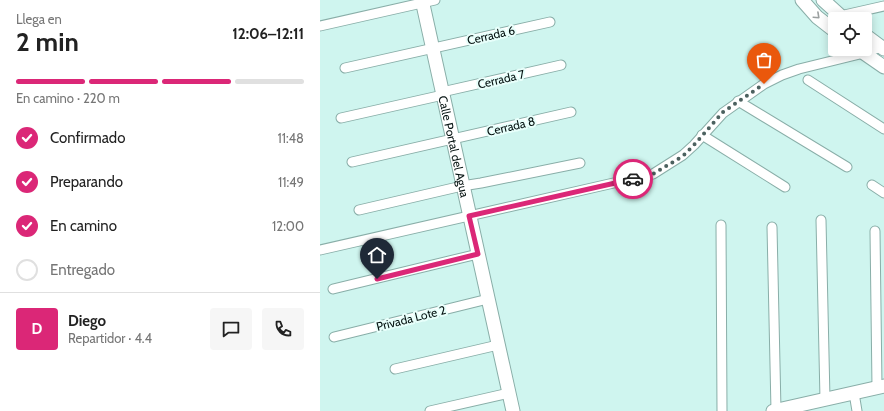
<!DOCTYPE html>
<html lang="es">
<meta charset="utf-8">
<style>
:root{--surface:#fff;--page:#f6f6f6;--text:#222;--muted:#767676;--line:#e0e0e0;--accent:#db2777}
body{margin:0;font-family:Cabin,sans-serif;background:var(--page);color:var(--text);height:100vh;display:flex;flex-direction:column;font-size:15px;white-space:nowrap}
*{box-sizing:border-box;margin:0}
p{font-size:13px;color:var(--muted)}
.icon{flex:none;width:22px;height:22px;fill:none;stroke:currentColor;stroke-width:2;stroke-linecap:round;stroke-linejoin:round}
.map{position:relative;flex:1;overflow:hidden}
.side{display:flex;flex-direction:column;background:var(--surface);width:320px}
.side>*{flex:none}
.buttons{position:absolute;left:508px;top:12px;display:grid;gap:8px}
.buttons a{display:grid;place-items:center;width:44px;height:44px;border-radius:4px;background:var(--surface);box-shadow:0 2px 10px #0003;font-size:20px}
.pin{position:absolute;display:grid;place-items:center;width:34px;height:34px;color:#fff;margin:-41px -17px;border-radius:50% 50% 50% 0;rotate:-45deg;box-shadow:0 0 4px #0007}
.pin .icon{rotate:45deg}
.courier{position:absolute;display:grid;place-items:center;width:40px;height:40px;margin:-20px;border:3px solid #db2777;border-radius:50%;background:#fff;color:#222;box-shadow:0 1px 5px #0007}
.headline em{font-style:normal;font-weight:700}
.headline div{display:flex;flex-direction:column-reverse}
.headline{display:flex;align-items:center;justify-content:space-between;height:68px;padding:0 16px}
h1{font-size:26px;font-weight:700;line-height:30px}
.bar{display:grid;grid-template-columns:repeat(4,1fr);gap:6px 4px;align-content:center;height:48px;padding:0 16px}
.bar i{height:5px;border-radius:3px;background:var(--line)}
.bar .active{background:var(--accent)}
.bar p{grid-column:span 4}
.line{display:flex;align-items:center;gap:10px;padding:0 16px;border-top:1px solid var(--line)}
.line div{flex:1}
.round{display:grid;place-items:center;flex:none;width:42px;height:42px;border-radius:4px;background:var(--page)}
ol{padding:0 16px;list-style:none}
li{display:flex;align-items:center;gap:12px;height:44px}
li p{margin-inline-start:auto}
li .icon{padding:4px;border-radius:50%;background:var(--accent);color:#fff;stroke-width:4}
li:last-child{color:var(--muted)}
li i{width:22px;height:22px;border:2px solid var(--line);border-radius:50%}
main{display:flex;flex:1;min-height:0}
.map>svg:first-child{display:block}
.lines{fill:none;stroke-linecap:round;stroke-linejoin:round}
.street-casing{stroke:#89aea8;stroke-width:11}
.secondary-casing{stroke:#89aea8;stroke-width:15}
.street{stroke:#fff;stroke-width:9}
.secondary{stroke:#fff;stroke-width:13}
.oneway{stroke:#9ba0a0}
.done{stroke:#4c615f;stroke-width:4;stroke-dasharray:0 7.2}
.route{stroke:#db2777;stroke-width:5}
.labels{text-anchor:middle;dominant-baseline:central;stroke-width:4;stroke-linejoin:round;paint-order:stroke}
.street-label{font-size:12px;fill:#051211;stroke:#e8fffb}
</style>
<main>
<section class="side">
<div class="headline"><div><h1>2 min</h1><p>Llega en</p></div><em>12:06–12:11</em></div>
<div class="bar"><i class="active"></i><i class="active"></i><i class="active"></i><i></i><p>En camino · 220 m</p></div>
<ol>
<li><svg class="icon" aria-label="check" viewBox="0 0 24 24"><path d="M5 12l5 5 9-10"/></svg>Confirmado<p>11:48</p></li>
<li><svg class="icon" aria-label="check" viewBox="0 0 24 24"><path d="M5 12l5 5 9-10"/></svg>Preparando<p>11:49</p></li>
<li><svg class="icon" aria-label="check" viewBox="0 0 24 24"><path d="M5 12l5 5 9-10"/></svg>En camino<p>12:00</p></li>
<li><i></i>Entregado</li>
</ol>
<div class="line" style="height:72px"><b class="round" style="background:var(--accent);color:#fff">D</b><div><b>Diego</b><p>Repartidor · 4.4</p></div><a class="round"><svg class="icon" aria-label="chat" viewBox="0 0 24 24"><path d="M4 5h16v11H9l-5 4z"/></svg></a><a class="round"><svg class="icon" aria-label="phone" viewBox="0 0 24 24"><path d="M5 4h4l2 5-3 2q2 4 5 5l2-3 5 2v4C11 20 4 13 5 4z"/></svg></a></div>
</section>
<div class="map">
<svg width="564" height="411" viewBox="0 0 564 411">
<rect width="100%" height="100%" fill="#cff5ef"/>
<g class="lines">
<defs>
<g id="street">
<path d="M520 16 564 6"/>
<path d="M0 26 115 0"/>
<path d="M25 68 230 22"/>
<path d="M488 80 564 129"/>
<path d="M122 92 241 65"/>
<path d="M418 101 527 167"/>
<path d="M21 118 123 95"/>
<path d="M382 135 465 187"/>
<path d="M32 162 251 112"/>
<path d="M552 185 564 193"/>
<path d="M39 210 142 186 161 183 260 163"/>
<path d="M501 220 505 399"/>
<path d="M401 225 402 411"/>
<path d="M452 227 456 410"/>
<path d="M555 231 557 387"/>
<path d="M0 250 333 174 363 155 374 145 403 113 444 84 462 75 479 69 544 53 564 46"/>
<path d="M13 289 158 254"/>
<path d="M14 337 168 299"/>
<path d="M75 369 178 345"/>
<path d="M534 393 537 411"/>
<path d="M110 411 189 393"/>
</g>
<g id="secondary">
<path id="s1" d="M102 0 193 411"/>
<path d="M482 0 497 17 515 31"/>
<path d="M503 0 524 19"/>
<path d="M545 35 564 49"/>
<path d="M538 49 564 67"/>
<path d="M453 411 564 386"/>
</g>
</defs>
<use href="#street" class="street-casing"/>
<use href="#secondary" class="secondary-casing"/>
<use href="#street" class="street"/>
<use href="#secondary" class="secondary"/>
</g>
<defs><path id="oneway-chevron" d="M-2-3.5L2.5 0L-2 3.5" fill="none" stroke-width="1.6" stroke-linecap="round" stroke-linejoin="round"/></defs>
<use class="oneway" href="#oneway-chevron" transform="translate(497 16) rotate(43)"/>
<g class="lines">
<path class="done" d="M313 179 333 174 363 156 374 145 403 112 444 84"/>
<path class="route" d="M57 279 158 254 149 216 313 179"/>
</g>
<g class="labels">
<g class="street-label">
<text transform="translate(171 35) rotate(-13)">Cerrada 6</text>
<text transform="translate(181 79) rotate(-13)">Cerrada 7</text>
<text transform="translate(191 126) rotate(-13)">Cerrada 8</text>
<text stroke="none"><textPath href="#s1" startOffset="150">Calle Portal del Agua</textPath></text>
<text transform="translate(91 318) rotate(-14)">Privada Lote 2</text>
</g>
</g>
</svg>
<div class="buttons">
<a><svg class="icon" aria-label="locate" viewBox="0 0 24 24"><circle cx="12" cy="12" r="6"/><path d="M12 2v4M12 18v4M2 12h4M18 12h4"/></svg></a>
</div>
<div class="pin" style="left:444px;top:84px;background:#ea580c"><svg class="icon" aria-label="bag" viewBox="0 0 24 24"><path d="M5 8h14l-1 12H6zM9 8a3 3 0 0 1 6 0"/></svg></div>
<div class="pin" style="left:57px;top:279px;background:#1f2937"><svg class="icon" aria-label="home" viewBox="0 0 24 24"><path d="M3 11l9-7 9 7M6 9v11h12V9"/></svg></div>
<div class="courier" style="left:313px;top:179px"><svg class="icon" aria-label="car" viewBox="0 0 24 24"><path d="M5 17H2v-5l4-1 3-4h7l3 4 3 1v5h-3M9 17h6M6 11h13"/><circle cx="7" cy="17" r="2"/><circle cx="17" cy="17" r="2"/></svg></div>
</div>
</main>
